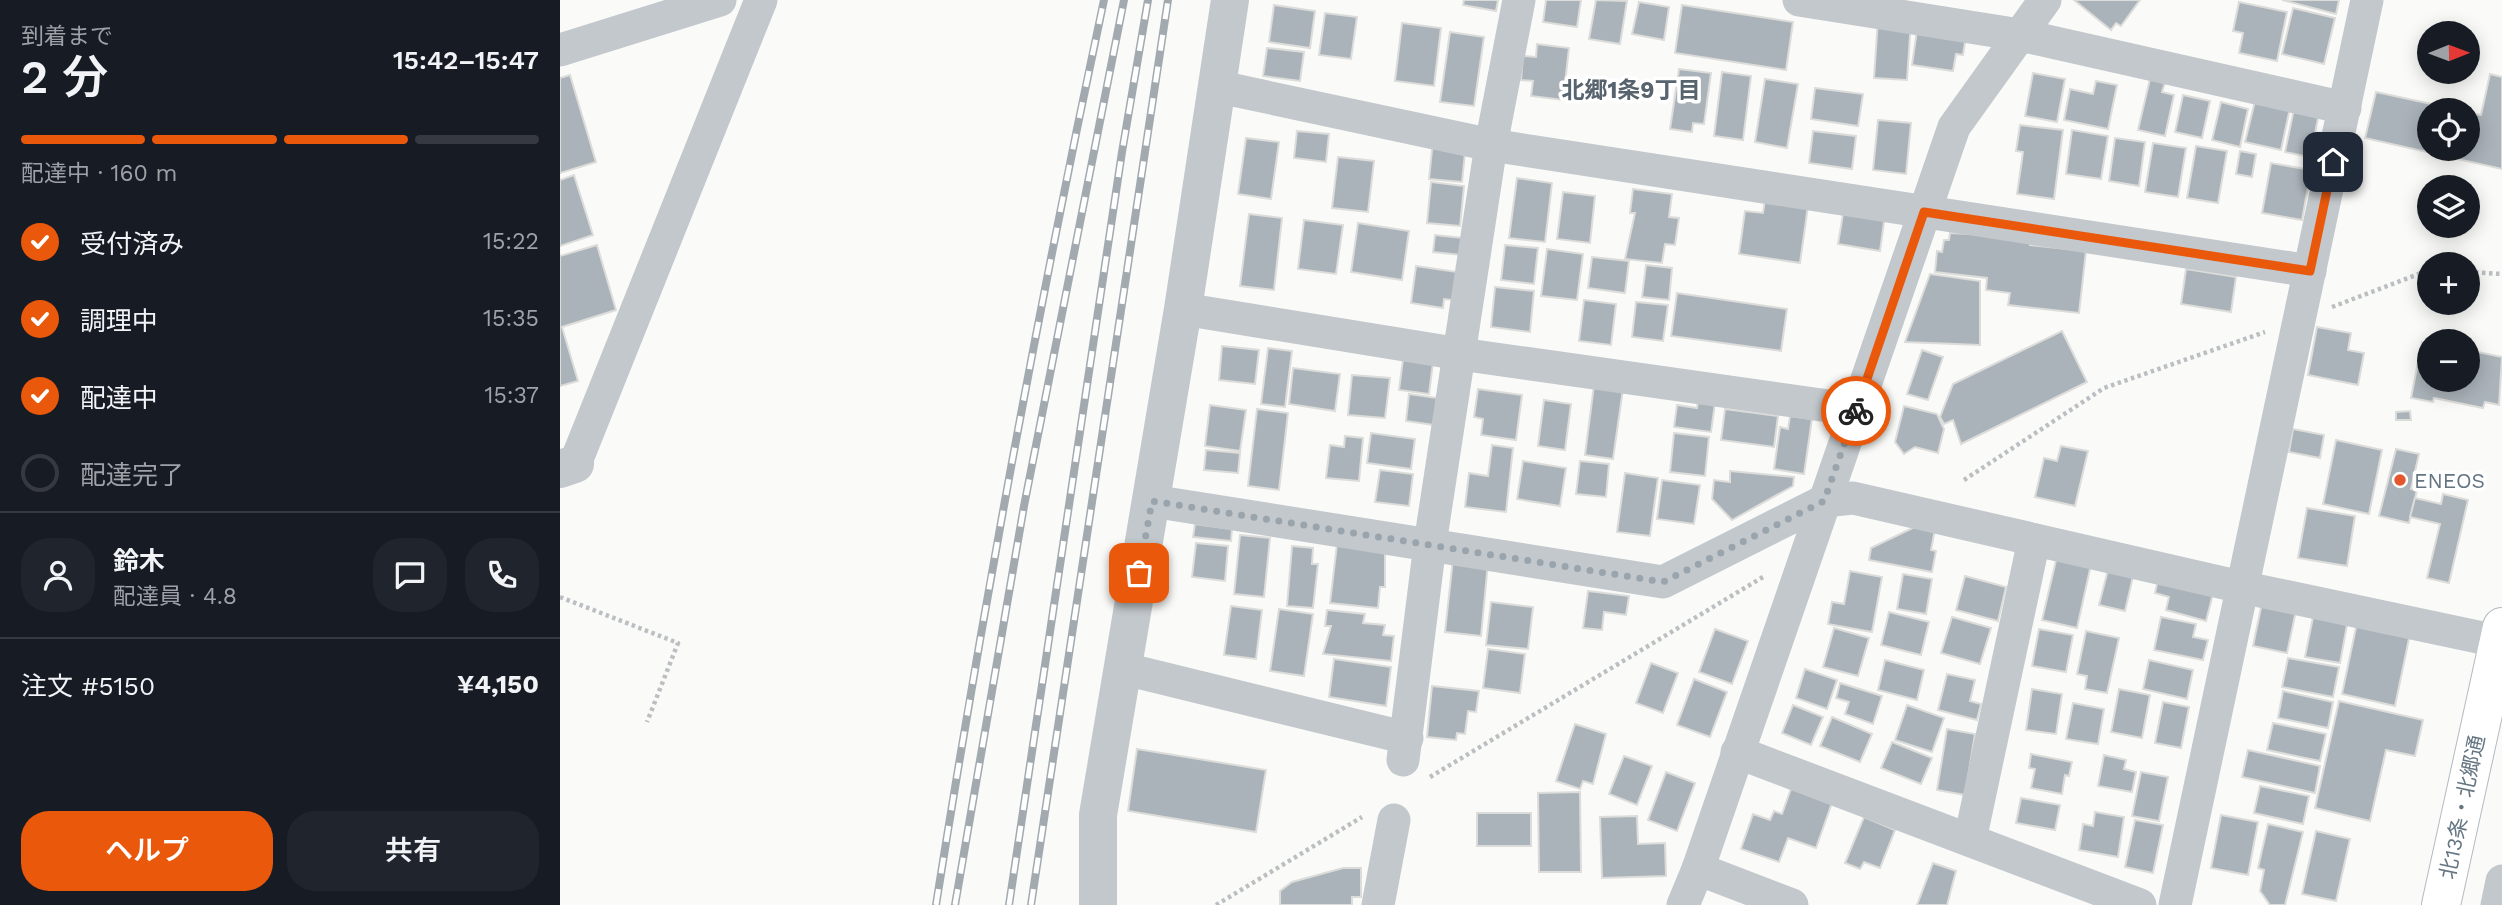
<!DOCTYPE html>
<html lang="ja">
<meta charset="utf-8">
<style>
:root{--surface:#171b24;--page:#20242c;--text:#f1f3f6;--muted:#9ea1a6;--line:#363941;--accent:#ea580c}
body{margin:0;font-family:"Work Sans","Noto Sans JP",sans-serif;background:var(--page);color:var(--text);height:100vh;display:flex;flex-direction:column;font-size:26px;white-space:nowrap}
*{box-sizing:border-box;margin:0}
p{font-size:23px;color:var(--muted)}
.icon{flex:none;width:38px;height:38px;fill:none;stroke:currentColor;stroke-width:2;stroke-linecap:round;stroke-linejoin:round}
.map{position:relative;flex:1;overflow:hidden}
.panel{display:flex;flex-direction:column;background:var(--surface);width:560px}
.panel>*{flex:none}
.needle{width:46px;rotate:89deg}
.buttons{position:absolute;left:1857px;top:21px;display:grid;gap:14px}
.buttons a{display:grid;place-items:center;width:63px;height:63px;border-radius:50%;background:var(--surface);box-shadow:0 4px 18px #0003;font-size:35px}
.pin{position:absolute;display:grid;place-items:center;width:60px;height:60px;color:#fff;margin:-30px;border-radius:14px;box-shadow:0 4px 10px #0006}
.courier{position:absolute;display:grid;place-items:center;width:70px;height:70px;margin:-35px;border:5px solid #ea580c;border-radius:50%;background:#fff;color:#222;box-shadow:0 2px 9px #0007}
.summary em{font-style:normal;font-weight:600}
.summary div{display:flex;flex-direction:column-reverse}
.summary{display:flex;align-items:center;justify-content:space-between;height:119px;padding:0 21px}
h1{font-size:46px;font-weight:600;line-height:52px}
.bar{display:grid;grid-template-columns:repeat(4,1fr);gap:10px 7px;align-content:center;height:84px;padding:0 21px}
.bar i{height:9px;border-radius:5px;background:var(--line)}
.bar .selected{background:var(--accent)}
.bar p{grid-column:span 4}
.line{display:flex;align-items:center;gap:18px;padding:0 21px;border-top:2px solid var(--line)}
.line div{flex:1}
.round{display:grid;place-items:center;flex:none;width:74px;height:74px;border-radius:28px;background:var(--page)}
ol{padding:0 21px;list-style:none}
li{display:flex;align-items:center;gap:21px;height:77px}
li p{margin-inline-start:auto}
li .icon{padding:7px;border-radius:50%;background:var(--accent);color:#fff;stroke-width:4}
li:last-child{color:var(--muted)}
li i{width:38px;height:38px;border:4px solid var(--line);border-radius:50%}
.cta{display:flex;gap:14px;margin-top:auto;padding:14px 21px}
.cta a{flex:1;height:80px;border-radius:28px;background:var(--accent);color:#fff;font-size:28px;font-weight:600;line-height:80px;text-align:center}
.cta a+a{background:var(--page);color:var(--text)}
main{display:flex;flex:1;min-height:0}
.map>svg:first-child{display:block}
.building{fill:#aab3b9;stroke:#dcdcda;stroke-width:2}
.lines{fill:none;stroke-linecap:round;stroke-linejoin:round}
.secondary-casing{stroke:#b3babf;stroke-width:40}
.path{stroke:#bbbfc2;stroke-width:4.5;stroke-dasharray:3.5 3.5;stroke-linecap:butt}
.minor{stroke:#c3c8cc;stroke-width:33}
.tertiary{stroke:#c3c8cc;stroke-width:38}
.secondary{stroke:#fff;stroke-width:38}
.rail-casing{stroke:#a2aab0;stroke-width:8}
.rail{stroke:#fff;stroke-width:5;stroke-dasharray:16;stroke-linecap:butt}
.done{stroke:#99a4ac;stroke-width:7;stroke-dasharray:0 12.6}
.route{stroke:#ea580c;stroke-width:9}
.poi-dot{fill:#e4572e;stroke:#fff;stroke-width:2.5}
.labels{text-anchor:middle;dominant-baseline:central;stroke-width:7;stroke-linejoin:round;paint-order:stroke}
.poi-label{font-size:21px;fill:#657683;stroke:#fff;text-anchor:start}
.street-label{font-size:21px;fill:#657683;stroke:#fff}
.neighbourhood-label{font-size:23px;font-weight:bold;fill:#57646e;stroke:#fff}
</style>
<main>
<section class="panel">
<div class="summary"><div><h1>2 分</h1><p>到着まで</p></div><em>15:42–15:47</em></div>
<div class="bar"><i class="selected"></i><i class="selected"></i><i class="selected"></i><i></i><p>配達中 · 160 m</p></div>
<ol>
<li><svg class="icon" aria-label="check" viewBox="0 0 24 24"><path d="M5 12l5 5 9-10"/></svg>受付済み<p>15:22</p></li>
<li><svg class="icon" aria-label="check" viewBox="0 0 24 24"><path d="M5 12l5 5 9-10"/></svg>調理中<p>15:35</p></li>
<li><svg class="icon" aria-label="check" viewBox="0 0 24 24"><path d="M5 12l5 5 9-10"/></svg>配達中<p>15:37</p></li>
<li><i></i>配達完了</li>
</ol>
<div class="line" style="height:126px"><a class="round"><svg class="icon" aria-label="person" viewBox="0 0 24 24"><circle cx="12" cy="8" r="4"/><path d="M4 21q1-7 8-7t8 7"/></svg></a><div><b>鈴木</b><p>配達員 · 4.8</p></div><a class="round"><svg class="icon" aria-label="chat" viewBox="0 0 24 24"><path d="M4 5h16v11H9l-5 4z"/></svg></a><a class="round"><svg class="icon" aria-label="phone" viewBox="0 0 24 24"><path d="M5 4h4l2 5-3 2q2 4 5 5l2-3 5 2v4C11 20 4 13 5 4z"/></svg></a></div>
<div class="line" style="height:91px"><div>注文 #5150</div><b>¥4,150</b></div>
<div class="cta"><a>ヘルプ</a><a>共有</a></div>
</section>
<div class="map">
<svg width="1942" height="905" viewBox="0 0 1942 905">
<rect width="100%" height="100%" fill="#fafaf8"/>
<g class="building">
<path d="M904 0H938L936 11 903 5Z"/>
<path d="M986 0H1021L1017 27 983 22Z"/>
<path d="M1036 0 1067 1 1060 44 1029 39Z"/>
<path d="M1514 0H1580L1561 26 1556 23 1551 30Z"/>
<path d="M1722 0H1779L1776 14Z"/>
<path d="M1079 2 1109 7 1104 40 1072 34Z"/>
<path d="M1679 2 1727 12 1717 61 1679 53 1683 33 1673 31Z"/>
<path d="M714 5 755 11 750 48 709 42Z"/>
<path d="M1122 5 1233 22 1226 70 1115 53Z"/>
<path d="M1733 8 1775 18 1764 64 1722 54Z"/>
<path d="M765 13 797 17 791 59 759 55Z"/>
<path d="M1318 19 1351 21 1347 80 1314 78Z"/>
<path d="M842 23 881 28 874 86 835 81Z"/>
<path d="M1358 23 1407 30 1403 55 1396 54 1393 71 1352 65Z"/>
<path d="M890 32 924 37 914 106 880 102Z"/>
<path d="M977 44 1009 48 1003 100 971 96 973 81 961 80 963 56 976 57Z"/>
<path d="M707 48 744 52 740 81 703 76Z"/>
<path d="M1119 69 1151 73 1144 124 1133 123 1132 132 1110 129Z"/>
<path d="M1162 72 1191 76 1183 140 1154 136Z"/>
<path d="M1473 73 1505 79 1497 122 1465 116Z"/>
<path d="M1930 74 1942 77V169L1805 138 1816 92 1899 110H1869V149H1908V112L1921 115Z"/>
<path d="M10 75 36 162 0 173V78Z"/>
<path d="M1205 79 1238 84 1227 148 1195 142Z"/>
<path d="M1590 79 1605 83 1602 92 1614 95 1605 136 1578 130Z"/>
<path d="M1536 81 1557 85 1548 129 1504 120 1510 89 1533 94Z"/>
<path d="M1255 88 1303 94 1298 126 1251 119Z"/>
<path d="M1623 95 1650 101 1642 138 1615 132Z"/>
<path d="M1695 101 1730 108 1721 150 1685 142Z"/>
<path d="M1661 102 1688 109 1680 147 1652 140Z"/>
<path d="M1734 109 1759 114 1750 157 1725 152Z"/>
<path d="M1318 120 1351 123 1346 174 1313 170Z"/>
<path d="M1460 125 1503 130 1494 199 1457 194 1463 152 1456 151Z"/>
<path d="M1512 130 1548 136 1541 179 1506 174Z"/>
<path d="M737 131 769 134 766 162 734 158Z"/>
<path d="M1253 131 1296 136 1292 169 1249 163Z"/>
<path d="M686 138 719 142 711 199 678 194Z"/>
<path d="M1555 138 1585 142 1579 186 1549 181Z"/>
<path d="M873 140 906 143 902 182 869 179Z"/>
<path d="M1593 143 1626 148 1618 197 1585 192Z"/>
<path d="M1636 146 1667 151 1658 203 1627 198Z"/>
<path d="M1680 151 1696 154 1692 177 1676 174Z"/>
<path d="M778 157 814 161 808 212 772 208Z"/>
<path d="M1711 163 1751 170 1742 220 1702 213Z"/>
<path d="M14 175 33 235 0 246V180Z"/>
<path d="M957 178 992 183 985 242 949 238Z"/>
<path d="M871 182 904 186 900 226 867 223Z"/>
<path d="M1073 189 1112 194 1109 217 1119 218 1115 245 1105 244 1102 263 1065 259 1075 213H1070Z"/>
<path d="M1003 192 1035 196 1030 243 997 239Z"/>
<path d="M1205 200 1248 206 1240 263 1179 254 1185 211 1203 213Z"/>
<path d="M1284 208 1325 215 1320 251 1278 244Z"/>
<path d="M689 214 722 218 714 290 680 286Z"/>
<path d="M744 220 783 225 776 274 738 269Z"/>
<path d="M798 223 849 231 842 280 791 272Z"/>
<path d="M1390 233 1471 237 1470 245 1526 251 1519 313 1448 305 1450 293 1426 290 1427 278 1375 272 1377 251 1382 252 1384 240H1389Z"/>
<path d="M875 235 903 238 901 255 873 252Z"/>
<path d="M37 245 56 310 2 327 18 381 0 386V256Z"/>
<path d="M945 245 978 248 974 284 941 280Z"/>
<path d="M987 249 1023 254 1017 300 981 296Z"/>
<path d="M1032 257 1069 261 1065 293 1028 288Z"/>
<path d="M1086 265 1112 268 1109 300 1082 297Z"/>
<path d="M856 266 897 272 893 300 884 299 883 308 851 303Z"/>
<path d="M1626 269 1676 277 1671 312 1621 304Z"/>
<path d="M1370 274 1420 281V345L1345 342Z"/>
<path d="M935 287 974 291 970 332 931 327Z"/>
<path d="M1117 293 1227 309 1221 351 1111 336Z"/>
<path d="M1024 300 1056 304 1051 345 1019 341Z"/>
<path d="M1076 302 1108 305 1103 341 1072 337Z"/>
<path d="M1757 327 1791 333 1788 350 1804 353 1798 385 1748 375Z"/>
<path d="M1502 331 1527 382 1401 444 1393 420 1384 424 1380 417 1393 384Z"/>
<path d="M1862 342 1869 343V380H1908V350L1942 357 1939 405 1925 402 1923 408 1874 398 1873 402 1851 398Z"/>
<path d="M662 346 699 350 695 384 659 380Z"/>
<path d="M708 348 732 351 725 407 701 404Z"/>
<path d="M1362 350 1383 357 1368 400 1347 394Z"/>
<path d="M843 359 873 363 869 394 839 390Z"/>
<path d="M733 368 780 374 775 411 729 404Z"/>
<path d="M792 375 830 378 825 418 788 415Z"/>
<path d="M1034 385 1063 389 1053 459 1025 455Z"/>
<path d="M918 389 962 395 956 440 921 435 923 419 914 417Z"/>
<path d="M849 394 877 398 874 425 846 421Z"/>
<path d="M984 400 1011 404 1005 450 978 446Z"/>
<path d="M1138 401 1155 403 1151 432 1114 427 1117 405 1137 408Z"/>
<path d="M650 405 686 410 680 451 645 446Z"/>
<path d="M1344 406 1377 414 1384 429 1378 453 1355 447 1344 454 1335 442Z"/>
<path d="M697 409 728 413 719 490 688 486Z"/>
<path d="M1165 409 1218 416 1214 447 1161 440Z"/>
<path d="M1850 411 1851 420H1836V412Z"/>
<path d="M1230 416 1252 419 1244 474 1214 469 1220 427 1228 429Z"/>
<path d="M1733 429 1764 435 1760 458 1729 452Z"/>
<path d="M811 433 855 439 851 469 807 463Z"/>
<path d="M1114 433 1149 437 1145 476 1110 472Z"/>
<path d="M785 436 803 438 799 481 766 478 770 445 784 447Z"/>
<path d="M1776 440 1822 450 1809 514 1763 504Z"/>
<path d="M932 445 953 448 946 512 905 507 909 473 928 476Z"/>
<path d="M1501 446 1528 451 1515 506 1475 497 1484 458 1497 461Z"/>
<path d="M1836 449 1859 454 1851 489 1857 490 1849 523 1819 516Z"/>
<path d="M646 450 680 453 678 473 644 470Z"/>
<path d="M963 461 1006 468 1000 506 957 499Z"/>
<path d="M1020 461 1049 464 1046 497 1016 494Z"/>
<path d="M820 470 853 474 849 506 815 502Z"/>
<path d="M1170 471 1234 477 1233 486 1172 520 1152 499 1154 480 1170 482Z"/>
<path d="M1065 473 1098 478 1090 536 1057 532Z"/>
<path d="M1102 480 1140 485 1134 524 1097 519Z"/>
<path d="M1883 494 1908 500 1889 583 1867 578 1880 524 1850 517 1855 498 1881 504Z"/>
<path d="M1747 508 1795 516 1787 566 1738 558Z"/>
<path d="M1365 522 1376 524 1371 550 1376 551 1372 572 1309 560 1311 548Z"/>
<path d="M635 524 672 529 671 541 633 537Z"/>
<path d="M680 535 710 538 704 597 674 594Z"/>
<path d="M778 536 825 541V587H820L818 608 770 603Z"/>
<path d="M636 543 668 546 665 581 632 577Z"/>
<path d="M732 546 753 548 752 564H758L753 608 727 606Z"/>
<path d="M1498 552 1532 560 1517 628 1482 620Z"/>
<path d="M893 559 928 563 921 636 885 632Z"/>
<path d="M1549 566 1574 572 1565 611 1539 605Z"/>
<path d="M1290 571 1322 577 1312 632 1268 624 1272 602 1284 604Z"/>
<path d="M1343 574 1372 579 1366 614 1337 609Z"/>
<path d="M1599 575 1654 590 1646 621 1606 610 1609 597 1595 593Z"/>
<path d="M1405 576 1446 587 1438 621 1396 610Z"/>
<path d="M1028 591 1069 596 1066 615 1044 612 1042 630 1023 628Z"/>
<path d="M1703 598 1737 606 1727 653 1693 646Z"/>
<path d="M931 602 973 607 968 649 926 645Z"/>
<path d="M671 606 702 610 696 659 664 655Z"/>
<path d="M1755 607 1789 614 1780 663 1745 657Z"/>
<path d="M719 609 753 614 744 676 710 671Z"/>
<path d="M767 610 805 614 803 623 825 625 823 635 834 636 831 661 763 654 771 626H765Z"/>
<path d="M1329 612 1369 622 1361 655 1321 645Z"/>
<path d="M1392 617 1431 628 1420 664 1381 653Z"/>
<path d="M1601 617 1636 624 1633 637 1648 640 1643 660 1594 650Z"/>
<path d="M1798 618 1851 629 1835 706 1782 694Z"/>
<path d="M1274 628 1309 638 1298 676 1263 667Z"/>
<path d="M1155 629 1188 641 1172 684 1139 672Z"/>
<path d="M1479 629 1513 635 1506 672 1472 666Z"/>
<path d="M1526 631 1559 638 1547 693 1525 689 1527 676 1517 674Z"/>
<path d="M928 649 965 654 960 693 923 688Z"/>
<path d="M1728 658 1779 667 1773 697 1722 687Z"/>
<path d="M774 659 831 667 826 706 769 697Z"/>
<path d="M1325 660 1364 670 1357 700 1318 690Z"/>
<path d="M1589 660 1633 670 1627 699 1583 689Z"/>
<path d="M1091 663 1118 673 1103 713 1076 703Z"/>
<path d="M1245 669 1277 680 1267 709 1236 698Z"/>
<path d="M1387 674 1415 680 1410 701 1421 704 1417 720 1378 710Z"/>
<path d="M1134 679 1167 692 1150 737 1117 725Z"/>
<path d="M1280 683 1322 696 1313 724 1285 714 1289 702 1276 698Z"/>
<path d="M872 686 919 691 916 712 908 711 905 734 897 733 896 740 867 737Z"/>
<path d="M1472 689 1502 694 1496 734 1466 730Z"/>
<path d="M1559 689 1590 695 1582 738 1551 732Z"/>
<path d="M1723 691 1773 702 1768 728 1718 718Z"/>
<path d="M1779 701 1863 720 1855 756 1826 750 1810 821 1755 808Z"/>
<path d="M1603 702 1629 707 1621 748 1595 743Z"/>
<path d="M1513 703 1544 709 1538 744 1506 739Z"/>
<path d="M1233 705 1263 717 1251 745 1222 733Z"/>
<path d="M1347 705 1384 718 1372 752 1335 740Z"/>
<path d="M1272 717 1312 734 1300 762 1260 746Z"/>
<path d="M1713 723 1766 734 1760 761 1707 750Z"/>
<path d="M1015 724 1046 734 1033 784 1023 781 1020 789 996 781Z"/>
<path d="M1387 729 1415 734 1405 795 1377 790Z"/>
<path d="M1332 742 1372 758 1361 784 1321 768Z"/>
<path d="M577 749 706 770 696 832 568 811Z"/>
<path d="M1688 750 1760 766 1755 793 1682 777Z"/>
<path d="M1471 754 1512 762 1509 776 1505 775 1502 794 1471 788 1475 769 1469 768Z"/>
<path d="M1544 755 1566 760 1564 769 1576 772 1572 792 1538 786Z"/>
<path d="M1064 756 1092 766 1077 805 1049 794Z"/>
<path d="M1106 772 1135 783 1117 831 1088 820Z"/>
<path d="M1581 772 1608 777 1599 821 1572 816Z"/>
<path d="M1233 783 1274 797 1256 848 1228 838 1219 862 1181 849 1193 814 1210 820 1214 811 1222 814Z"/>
<path d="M1700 786 1749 796 1743 824 1694 813Z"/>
<path d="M1020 792 1021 872H979L978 793Z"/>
<path d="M1461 798 1500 805 1495 830 1456 823Z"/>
<path d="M1535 812 1564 817 1558 857 1519 850 1523 824 1533 826Z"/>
<rect x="917" y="813" width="54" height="33"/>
<path d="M1661 815 1698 822 1688 875 1651 868Z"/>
<path d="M1077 816 1078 844 1105 843 1106 876 1042 878 1040 817Z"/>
<path d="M1304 817 1335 830 1320 868 1304 862 1300 869 1285 863Z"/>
<path d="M1575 820 1603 825 1593 873 1565 867Z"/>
<path d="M1708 824 1743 832 1725 905H1710L1700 891 1704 870 1698 868Z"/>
<path d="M1756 831 1790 839 1776 901 1742 894Z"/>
<path d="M1373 863 1396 871 1387 905H1357Z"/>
<path d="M783 868H801V897H792V905H720V891L732 882Z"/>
</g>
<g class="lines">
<defs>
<path id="secondary" d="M1881 905 1942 627"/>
</defs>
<use href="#secondary" class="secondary-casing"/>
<g class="path">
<path d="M1908 272 1942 274"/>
<path d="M1772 307 1869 270"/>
<path d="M1404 480 1544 388 1705 332"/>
<path d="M0 597 118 643 87 722"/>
<path d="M870 777 1203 577"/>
<path d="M656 905 802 817"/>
</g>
<g class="minor">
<path d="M1239 0 1460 35 1785 108"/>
<path d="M0 50 160 0"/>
<path d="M655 86 931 145 1750 271"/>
<path d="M623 309 900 354 1297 410"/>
<path d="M15 464 201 0"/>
<path d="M592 501 1103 582 1264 501 1293 498 1681 587 1942 642"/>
<path d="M561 668 847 738"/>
<path d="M1177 752 1580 905"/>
<path d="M843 760 870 544 931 145 959 0"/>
<path d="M1410 840 1474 540"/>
<path d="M1138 869 1232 905"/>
<path d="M818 905 834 820"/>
<path d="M1123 905 1138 869 1394 127 1485 0"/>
<path d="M1615 905 1807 0"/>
<path d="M1937 905 1942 881"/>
</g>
<g class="tertiary">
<path d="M0 469 15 464"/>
<path d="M538 905V815L623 309 670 0"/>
</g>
<use href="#secondary" class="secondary"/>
<defs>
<g id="rail">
<path d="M376 905C424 602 480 300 544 0"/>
<path d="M395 905 464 506 564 0"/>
<path d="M449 905 562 152 588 0"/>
<path d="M471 905 608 0"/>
</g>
</defs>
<use href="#rail" class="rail-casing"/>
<use href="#rail" class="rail"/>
</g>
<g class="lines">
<path class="done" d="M579 573 592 501 1103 582 1264 501 1296 411"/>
<path class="route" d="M1296 411 1364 212 1750 271 1773 162"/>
</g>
<circle class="poi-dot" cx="1840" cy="480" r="7"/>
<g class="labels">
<g class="poi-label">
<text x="1854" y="480">ENEOS</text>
</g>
<g class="street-label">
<text transform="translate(1902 807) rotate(-78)">北13条・北郷通</text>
</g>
<g class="neighbourhood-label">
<text x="1071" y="90">北郷1条9丁目</text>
</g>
</g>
</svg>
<div class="buttons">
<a><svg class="needle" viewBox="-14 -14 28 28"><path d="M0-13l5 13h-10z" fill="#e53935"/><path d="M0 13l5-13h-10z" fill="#9ea1a6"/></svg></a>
<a><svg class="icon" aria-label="locate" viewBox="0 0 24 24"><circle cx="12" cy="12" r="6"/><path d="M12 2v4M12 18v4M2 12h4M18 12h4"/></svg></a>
<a><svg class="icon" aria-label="layers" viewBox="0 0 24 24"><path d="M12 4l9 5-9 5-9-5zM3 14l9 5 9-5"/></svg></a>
<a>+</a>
<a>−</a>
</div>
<div class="pin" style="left:579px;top:573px;background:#ea580c"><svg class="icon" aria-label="bag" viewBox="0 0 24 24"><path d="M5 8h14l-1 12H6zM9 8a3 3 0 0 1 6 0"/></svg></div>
<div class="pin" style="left:1773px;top:162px;background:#1f2937"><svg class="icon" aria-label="home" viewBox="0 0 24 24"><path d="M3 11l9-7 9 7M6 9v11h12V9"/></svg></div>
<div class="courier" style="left:1296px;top:411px"><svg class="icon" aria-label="bike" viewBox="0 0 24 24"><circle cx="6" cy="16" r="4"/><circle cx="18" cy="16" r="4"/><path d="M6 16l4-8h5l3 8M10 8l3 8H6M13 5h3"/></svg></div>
</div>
</main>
